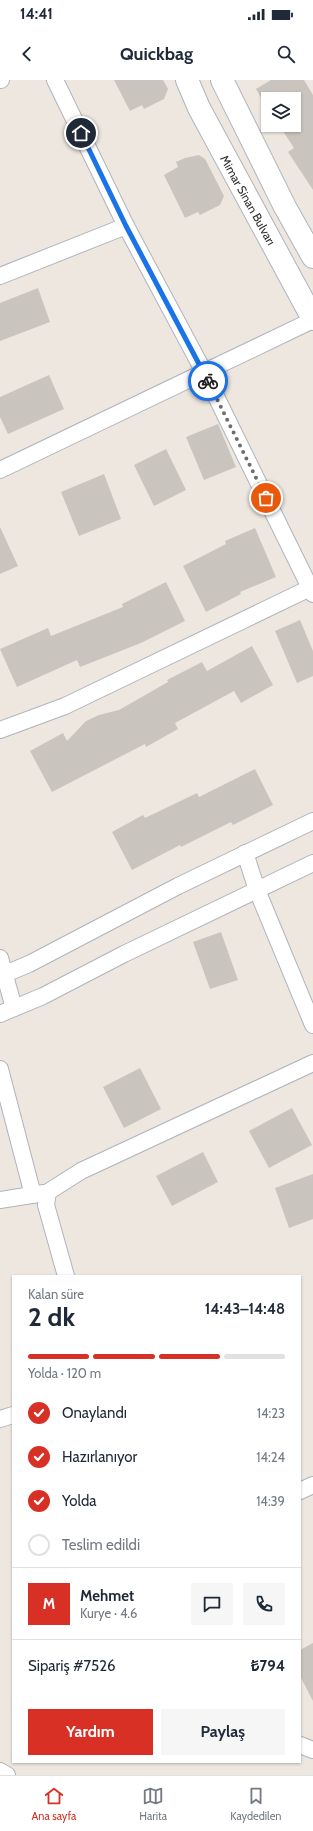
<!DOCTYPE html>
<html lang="tr">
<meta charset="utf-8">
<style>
:root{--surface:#fff;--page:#f6f6f7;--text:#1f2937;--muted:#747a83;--line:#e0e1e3;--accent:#d93025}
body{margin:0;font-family:Cabin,sans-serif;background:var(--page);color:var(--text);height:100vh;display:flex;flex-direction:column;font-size:15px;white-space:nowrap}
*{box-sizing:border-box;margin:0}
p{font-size:13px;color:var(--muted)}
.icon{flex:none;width:22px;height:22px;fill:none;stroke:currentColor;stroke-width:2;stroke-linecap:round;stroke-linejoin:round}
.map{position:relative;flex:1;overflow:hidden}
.sheet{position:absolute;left:12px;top:1195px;width:289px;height:488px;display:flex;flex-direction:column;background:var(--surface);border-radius:0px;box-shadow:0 1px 3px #0004}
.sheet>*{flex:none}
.controls{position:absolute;left:261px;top:12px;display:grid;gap:8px}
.controls a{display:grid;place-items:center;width:40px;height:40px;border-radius:0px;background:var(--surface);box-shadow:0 1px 3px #0004;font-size:20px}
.pin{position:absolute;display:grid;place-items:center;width:34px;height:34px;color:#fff;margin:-17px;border:2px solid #fff;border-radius:50%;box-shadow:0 1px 4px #0007}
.courier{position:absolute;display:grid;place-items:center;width:40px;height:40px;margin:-20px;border:3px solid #1a73e8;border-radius:50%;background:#fff;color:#222;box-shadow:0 1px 5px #0007}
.headline em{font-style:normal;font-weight:800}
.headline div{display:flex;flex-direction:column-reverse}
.headline{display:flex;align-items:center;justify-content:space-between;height:68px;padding:0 16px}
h1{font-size:26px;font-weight:800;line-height:30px}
.bar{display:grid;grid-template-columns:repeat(4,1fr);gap:6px 4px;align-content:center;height:48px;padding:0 16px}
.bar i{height:5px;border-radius:3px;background:var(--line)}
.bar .selected{background:var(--accent)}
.bar p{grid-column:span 4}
.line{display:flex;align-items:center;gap:10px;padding:0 16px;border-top:1px solid var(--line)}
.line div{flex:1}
.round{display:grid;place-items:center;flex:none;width:42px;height:42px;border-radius:0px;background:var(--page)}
ol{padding:0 16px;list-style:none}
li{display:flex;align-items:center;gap:12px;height:44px}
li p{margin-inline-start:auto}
li .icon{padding:4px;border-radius:50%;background:var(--accent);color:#fff;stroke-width:4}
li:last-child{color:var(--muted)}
li i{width:22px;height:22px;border:2px solid var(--line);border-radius:50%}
.cta{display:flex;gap:8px;margin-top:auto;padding:8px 16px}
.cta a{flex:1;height:46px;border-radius:0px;background:var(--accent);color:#fff;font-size:16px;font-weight:800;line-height:46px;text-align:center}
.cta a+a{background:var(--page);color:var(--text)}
.status{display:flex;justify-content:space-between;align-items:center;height:28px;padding:0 20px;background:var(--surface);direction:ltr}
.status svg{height:11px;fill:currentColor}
header{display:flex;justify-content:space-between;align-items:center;height:52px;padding:0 16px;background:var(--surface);font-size:18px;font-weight:800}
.tab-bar{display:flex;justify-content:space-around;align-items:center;height:56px;border-top:1px solid var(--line);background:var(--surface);font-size:11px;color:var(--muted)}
.tab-bar a{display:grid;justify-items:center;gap:2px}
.tab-bar .selected{color:var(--accent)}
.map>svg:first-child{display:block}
.building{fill:#c9c5be}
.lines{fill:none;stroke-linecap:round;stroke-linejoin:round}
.minor-casing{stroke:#b0b3bc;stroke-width:18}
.secondary-casing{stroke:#b0b3bc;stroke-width:24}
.minor{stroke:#fff;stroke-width:16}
.secondary{stroke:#fff;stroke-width:22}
.done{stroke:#706e6c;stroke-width:4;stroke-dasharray:0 7.2}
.route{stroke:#1a73e8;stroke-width:5}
.labels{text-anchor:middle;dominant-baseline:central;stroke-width:3.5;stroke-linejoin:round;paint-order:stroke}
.street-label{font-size:12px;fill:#2d2d2d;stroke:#fff}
</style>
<div class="status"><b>14:41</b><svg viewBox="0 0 49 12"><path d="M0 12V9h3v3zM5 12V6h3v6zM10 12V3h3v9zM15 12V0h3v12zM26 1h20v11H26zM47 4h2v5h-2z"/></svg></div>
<header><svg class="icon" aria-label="back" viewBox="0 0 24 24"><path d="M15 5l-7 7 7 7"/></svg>Quickbag<svg class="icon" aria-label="search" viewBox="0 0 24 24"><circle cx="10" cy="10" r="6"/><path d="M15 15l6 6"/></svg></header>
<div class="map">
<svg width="313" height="1695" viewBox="0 0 313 1695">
<rect width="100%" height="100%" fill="#ede7e0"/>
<g class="building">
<path d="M114 0H163L168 9 164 19 144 29 142 25 130 31Z"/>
<path d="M271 0H304L313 15V110L288 72 294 68 279 45H294V19H262L256 9Z"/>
<path d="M199 75 205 79 224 116 220 125 200 135 198 132 185 138 164 95 178 87 176 82 185 78Z"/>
<path d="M38 208 50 242 0 261V223Z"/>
<path d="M49 295 64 329 8 354 0 337V317Z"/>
<path d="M218 344 236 387 204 400 186 357Z"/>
<path d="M166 369 186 410 154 426 134 385Z"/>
<path d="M104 394 121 439 79 456 61 412Z"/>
<path d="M0 447 18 486 0 494Z"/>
<path d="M255 448 276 497 240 512 241 514 206 532 183 486 226 464 225 461Z"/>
<path d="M166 502 185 541 141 563 80 587 77 580 17 607 0 569 48 548 51 556 123 527 122 524Z"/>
<path d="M300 540 313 571V596L297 603 275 551Z"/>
<path d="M252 566 273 605 241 623 234 611 175 643 178 649 146 667 145 664 52 712 30 671 63 653 67 661 86 641 99 635 119 630 168 602 167 600 202 582 207 591Z"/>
<path d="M255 689 273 725 233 745 231 742 181 767 180 765 132 790 112 752 143 735 145 738 197 713 199 717Z"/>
<path d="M221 852 238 900 210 909 193 862Z"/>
<path d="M140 988 161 1029 124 1048 103 1007Z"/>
<path d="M292 1028 312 1065 269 1088 249 1051Z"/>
<path d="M203 1072 218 1102 172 1126 156 1096Z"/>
<path d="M313 1094V1139L289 1148 275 1108Z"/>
<path d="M313 1563V1621L300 1596V1570Z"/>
</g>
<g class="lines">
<defs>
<g id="minor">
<path d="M0 0H1"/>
<path d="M55 0 126 146 204 292 313 514"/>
<path d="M0 196 126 146"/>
<path d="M0 390 313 240"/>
<path d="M0 650 65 626 310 508"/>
<path d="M245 773 257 810 313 945"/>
<path d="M0 878 14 928"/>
<path d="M0 896 29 884 178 806 313 741"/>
<path d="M0 934 43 916 124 874 313 783"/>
<path d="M0 989 33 1115"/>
<path d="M0 1120 44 1113"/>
<path d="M66 1196 46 1125 48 1112 81 1091 313 983"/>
<path d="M0 1339 13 1335"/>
<path d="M300 1411 313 1405"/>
<path d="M300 1665 313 1670"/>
<path d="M0 1691 7 1695"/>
</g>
<g id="secondary">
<path d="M187 0 199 28 313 239"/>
<path d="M222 0 285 127 313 177"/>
</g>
</defs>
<use href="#minor" class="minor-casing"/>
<use href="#secondary" class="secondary-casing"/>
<use href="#minor" class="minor"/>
<use href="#secondary" class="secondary"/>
</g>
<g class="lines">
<path class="done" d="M208 301 266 418"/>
<path class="route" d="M81 53 126 146 208 301"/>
</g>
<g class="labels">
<g class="street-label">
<text transform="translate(248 120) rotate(61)">Mimar Sinan Bulvarı</text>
</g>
</g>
</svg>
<div class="controls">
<a><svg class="icon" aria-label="layers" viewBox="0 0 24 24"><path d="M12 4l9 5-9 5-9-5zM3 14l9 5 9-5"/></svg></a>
</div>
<div class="pin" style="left:266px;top:418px;background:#ea580c"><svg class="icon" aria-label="bag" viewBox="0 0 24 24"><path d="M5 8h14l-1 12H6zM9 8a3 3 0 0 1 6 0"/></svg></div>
<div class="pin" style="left:81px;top:53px;background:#1f2937"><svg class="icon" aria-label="home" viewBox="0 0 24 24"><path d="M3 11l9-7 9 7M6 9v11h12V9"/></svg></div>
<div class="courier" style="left:208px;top:301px"><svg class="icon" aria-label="bike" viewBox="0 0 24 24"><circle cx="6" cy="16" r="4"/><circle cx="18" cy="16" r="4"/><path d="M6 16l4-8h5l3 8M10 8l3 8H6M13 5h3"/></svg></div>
<section class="sheet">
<div class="headline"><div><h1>2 dk</h1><p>Kalan süre</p></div><em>14:43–14:48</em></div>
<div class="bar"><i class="selected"></i><i class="selected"></i><i class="selected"></i><i></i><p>Yolda · 120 m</p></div>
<ol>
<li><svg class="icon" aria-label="check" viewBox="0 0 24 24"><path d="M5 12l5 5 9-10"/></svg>Onaylandı<p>14:23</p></li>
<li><svg class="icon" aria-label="check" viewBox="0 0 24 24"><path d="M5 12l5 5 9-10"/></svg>Hazırlanıyor<p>14:24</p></li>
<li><svg class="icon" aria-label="check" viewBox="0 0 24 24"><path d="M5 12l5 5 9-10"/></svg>Yolda<p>14:39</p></li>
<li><i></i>Teslim edildi</li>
</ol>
<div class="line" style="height:72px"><b class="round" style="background:var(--accent);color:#fff">M</b><div><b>Mehmet</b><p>Kurye · 4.6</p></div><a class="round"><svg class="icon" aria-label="chat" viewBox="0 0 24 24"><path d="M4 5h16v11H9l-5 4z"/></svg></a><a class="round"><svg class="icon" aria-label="phone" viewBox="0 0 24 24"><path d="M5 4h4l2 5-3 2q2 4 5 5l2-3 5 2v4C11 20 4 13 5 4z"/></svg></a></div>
<div class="line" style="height:52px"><div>Sipariş #7526</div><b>₺794</b></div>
<div class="cta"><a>Yardım</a><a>Paylaş</a></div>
</section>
</div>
<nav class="tab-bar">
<a class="selected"><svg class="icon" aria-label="home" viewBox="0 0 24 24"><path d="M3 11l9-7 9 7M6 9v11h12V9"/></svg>Ana sayfa</a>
<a><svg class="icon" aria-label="map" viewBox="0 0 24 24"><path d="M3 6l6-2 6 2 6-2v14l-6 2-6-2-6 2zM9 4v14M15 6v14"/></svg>Harita</a>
<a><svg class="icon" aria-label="saved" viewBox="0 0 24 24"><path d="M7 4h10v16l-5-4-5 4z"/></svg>Kaydedilen</a>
</nav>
